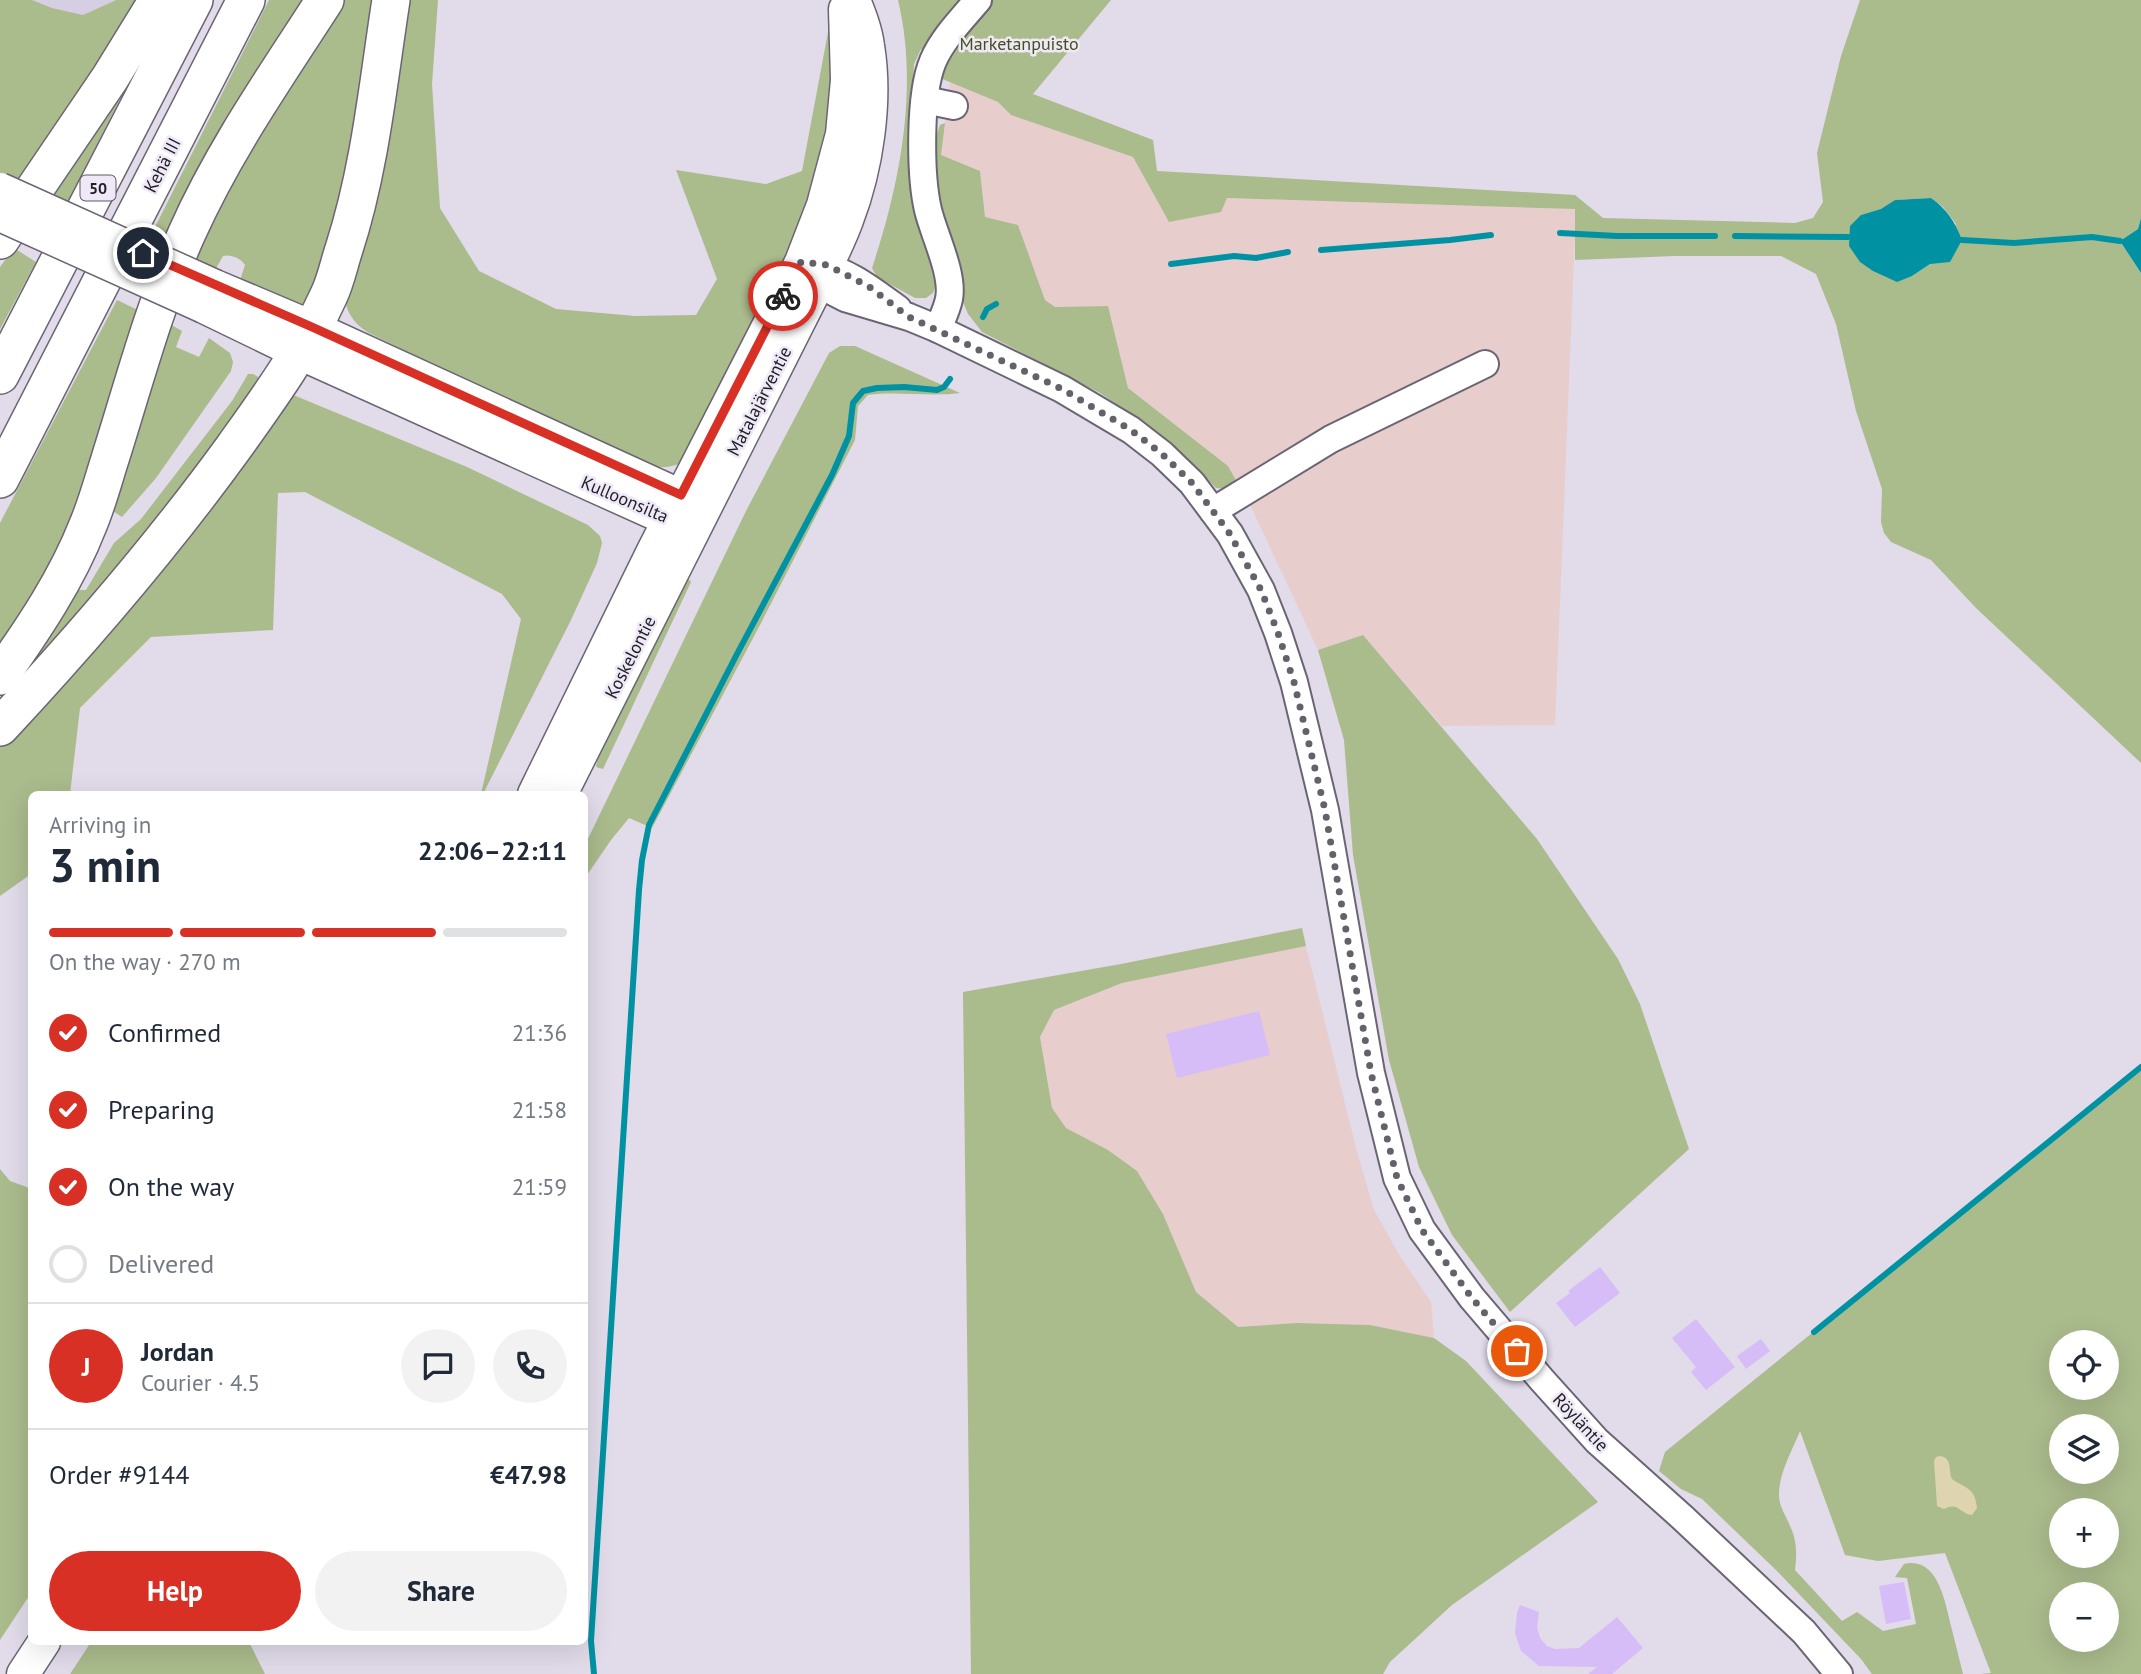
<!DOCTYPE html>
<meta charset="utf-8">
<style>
:root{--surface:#fff;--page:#f2f2f3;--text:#1f2937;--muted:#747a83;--line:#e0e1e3;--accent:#d93025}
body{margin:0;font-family:"PT Sans",sans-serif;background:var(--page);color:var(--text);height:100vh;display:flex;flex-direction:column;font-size:26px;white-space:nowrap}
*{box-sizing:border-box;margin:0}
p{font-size:23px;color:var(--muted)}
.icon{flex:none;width:38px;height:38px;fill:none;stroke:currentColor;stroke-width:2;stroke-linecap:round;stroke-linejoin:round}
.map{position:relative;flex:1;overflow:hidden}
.details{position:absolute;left:28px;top:791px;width:560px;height:854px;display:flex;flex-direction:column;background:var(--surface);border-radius:10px;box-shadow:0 7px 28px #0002}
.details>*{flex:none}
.buttons{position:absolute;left:2049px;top:1330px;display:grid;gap:14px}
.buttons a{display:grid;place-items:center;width:70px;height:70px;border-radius:50%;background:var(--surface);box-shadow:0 7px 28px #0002;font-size:35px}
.pin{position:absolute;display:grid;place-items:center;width:60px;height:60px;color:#fff;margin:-30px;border:4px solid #fff;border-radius:50%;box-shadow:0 2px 7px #0007}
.courier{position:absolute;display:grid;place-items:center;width:70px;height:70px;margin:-35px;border:5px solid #d93025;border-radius:50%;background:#fff;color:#222;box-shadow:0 2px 9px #0007}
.summary em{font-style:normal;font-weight:600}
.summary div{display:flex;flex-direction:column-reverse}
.summary{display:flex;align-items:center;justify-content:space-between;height:119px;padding:0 21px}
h1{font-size:46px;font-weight:600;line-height:52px}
.bar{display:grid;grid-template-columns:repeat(4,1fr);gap:10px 7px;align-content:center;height:84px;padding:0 21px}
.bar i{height:9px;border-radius:5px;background:var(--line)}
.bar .active{background:var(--accent)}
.bar p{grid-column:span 4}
.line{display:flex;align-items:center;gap:18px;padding:0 21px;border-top:2px solid var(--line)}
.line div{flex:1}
.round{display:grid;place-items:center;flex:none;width:74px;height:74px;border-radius:37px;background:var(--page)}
ol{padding:0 21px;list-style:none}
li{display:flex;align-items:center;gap:21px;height:77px}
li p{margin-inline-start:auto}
li .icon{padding:7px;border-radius:50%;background:var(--accent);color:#fff;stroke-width:4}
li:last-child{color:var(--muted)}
li i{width:38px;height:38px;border:4px solid var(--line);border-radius:50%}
.action{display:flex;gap:14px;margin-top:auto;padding:14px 21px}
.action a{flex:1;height:80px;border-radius:42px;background:var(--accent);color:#fff;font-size:28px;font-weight:600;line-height:80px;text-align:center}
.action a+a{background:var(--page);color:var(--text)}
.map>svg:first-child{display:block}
.built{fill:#d6cee3}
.industrial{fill:#e8cdcd}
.green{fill:#aabb8c;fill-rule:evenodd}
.sand{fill:#ded5b0}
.water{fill:#0092a2}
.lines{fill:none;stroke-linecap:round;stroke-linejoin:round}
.stream{stroke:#0092a2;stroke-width:6}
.building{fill:#d6bdf7}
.minor-casing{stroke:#6b6573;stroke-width:30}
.major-casing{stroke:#6b6573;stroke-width:35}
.highway-casing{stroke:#6b6573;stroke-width:40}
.minor{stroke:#fff;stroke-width:26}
.major{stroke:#fff;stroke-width:32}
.highway{stroke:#fff;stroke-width:37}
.major-bridge-casing{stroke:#6b6573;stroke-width:35;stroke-linecap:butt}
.major-bridge{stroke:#fff;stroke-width:32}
.done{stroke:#64616a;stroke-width:7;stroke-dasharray:0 12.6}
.route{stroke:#d93025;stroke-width:9}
.labels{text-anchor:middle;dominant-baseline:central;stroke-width:5;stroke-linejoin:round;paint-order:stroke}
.shield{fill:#eee8f7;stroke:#5e5b64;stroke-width:2}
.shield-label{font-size:16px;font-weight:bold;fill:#211f25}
.park-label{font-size:18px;fill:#42521c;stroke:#eee8f7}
.street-label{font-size:18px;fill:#211f25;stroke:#eee8f7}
</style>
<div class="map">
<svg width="2141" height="1674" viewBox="0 0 2141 1674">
<rect width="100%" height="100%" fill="#e1dbea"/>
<path class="built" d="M32 0H116L83 15 52 8Z"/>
<g class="industrial">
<path d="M950 82 998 102 1011 115 1133 157 1169 222 1227 198 1576 209 1555 725 1442 726 1363 635 1318 650 1252 509 1228 466 1128 388 1108 306 1055 307 1045 300 1018 225 985 217 980 171 941 155Z"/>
<path d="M1306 946 1356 1148 1374 1210 1398 1253 1431 1302 1434 1338 1370 1325 1297 1323 1238 1327 1196 1292 1163 1214 1137 1171 1108 1150 1066 1128 1052 1108 1040 1037 1054 1010 1122 983Z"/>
</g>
<g class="green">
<path d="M0 0H32L52 8 83 15 116 0H147L26 186 0 174Z"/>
<path d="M269 0H313L170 252 148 241Z"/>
<path d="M340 0H378L347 210 308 302 302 306 239 283 245 265C241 258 230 254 223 256L214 272 192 259 229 181Z"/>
<path d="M402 0H438L432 84 440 208 479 271 556 309 635 316 696 315 717 279 676 170 766 184 802 171 834 0 839 100 823 178 690 459C662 474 649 465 621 457L369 333C356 325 348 316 345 300Z"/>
<path d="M898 0H1111L1033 94 1153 140 1157 171 1575 195 1603 218 1795 223 1813 218 1823 202 1817 153 1841 56 1860 0H2141V218L2138 229 2120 241 2141 273V763L1976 608 1931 560 1891 542 1884 533 1881 522 1882 489 1856 411 1836 324 1816 274 1781 256H1674L1575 260V209L1227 198 1221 212 1169 222 1133 157 1011 115 998 102 940 78 941 70 921 49 914 64 913 89 936 284 933 293 926 298H915L877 277 872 268C900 184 919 87 898 0ZM1931 198 1943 207 1956 224 1930 264 1912 276 1861 215 1882 209 1895 200Z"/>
<path d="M144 52 67 203 48 194Z"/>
<path d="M945 123 941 155 980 171 985 217 1018 225 1045 300 1055 307 1108 306 1128 388 1228 466 1237 482 1227 489 1216 488 1184 456 1140 420 1100 393 982 332 968 314 961 297 956 264 942 213 934 171 936 137 940 125Z"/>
<path d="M14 248 36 262 0 329V267Z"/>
<path d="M117 300 144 313 61 555 0 660V523Z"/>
<path d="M168 323 182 331 176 347 199 357 209 338 230 353 233 362 231 371 156 478 122 517 113 511Z"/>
<path d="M840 346H855L960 393C929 397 898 391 868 395L858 406 855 440 760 625 652 828 629 818 611 840 585 878V845L746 511 829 353Z"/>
<path d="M248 374H253L263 380 148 536 0 706 77 590H86L114 543 141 519 232 401Z"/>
<path d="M291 394 467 467 588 525 600 536 602 543 597 563 571 620 483 794H481L521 619 502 594 305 492 278 493 273 630 151 637 80 708 70 794H32L31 874 0 896V746L89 649Z"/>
<path d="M684 574 691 582 603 769 596 767 603 730Z"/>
<path d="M1363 635 1537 839 1618 959 1640 1004 1689 1149 1510 1312 1452 1235 1419 1167 1389 1060 1353 855 1344 740 1318 650Z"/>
<path d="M1302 928 1306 946 1122 983 1054 1010 1040 1037 1052 1108 1066 1128 1108 1150 1137 1171 1163 1214 1196 1292 1238 1327 1297 1323 1370 1325 1434 1338 1466 1361 1598 1502 1452 1605 1390 1662 1383 1674H971L963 992 1121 964Z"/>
<path d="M2141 1067V1674H1981L1991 1673 1945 1553 1878 1561 1845 1555 1800 1431C1792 1451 1779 1473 1779 1495 1779 1507 1786 1515 1790 1526 1797 1540 1797 1554 1795 1570L1842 1621 1857 1612 1883 1631 1916 1624 1907 1578 1895 1577 1904 1564C1938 1556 1945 1602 1951 1626 1955 1642 1959 1658 1963 1674H1872L1861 1659 1776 1570 1702 1499 1681 1489 1659 1471 1665 1452ZM2062 1342H2107V1388H2062ZM2062 1426H2107V1472H2062ZM2062 1510H2107V1556H2062ZM2062 1594H2107V1640H2062Z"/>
<path d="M0 1169 10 1181 32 1189 31 1593 0 1640Z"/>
<path d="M91 1642H249L265 1674H70Z"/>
</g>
<path class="sand" d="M1940 1456C1953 1458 1948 1470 1952 1479 1966 1489 1975 1487 1977 1508L1972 1515C1960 1514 1958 1501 1944 1509L1937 1506 1934 1461 1936 1457Z"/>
<g class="water">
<path d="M1931 198C1947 209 1955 222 1962 240L1950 262 1930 264 1912 276 1897 282 1873 271 1860 262 1849 246 1850 226 1861 215 1881 209 1895 200Z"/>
<path d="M2141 218V273L2120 241 2138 229Z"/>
</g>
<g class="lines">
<g class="stream">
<path d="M1560 233 1617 236H1715"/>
<path d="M1735 236 1848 237"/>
<path d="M1962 240 2014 243 2092 237 2120 241"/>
<path d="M1321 250 1450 240 1491 235"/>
<path d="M1171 264 1234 256 1256 258 1288 252"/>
<path d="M983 317 987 309 996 304"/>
<path d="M1814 1332 2141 1067"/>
<path d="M594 1674 591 1641 639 890 642 860 649 825 737 654 832 475 849 436 853 403 863 391 877 388 904 387 937 390 944 387 950 379"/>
</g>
</g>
<g class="building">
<path d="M1259 1011 1270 1055 1177 1078 1166 1034Z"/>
<path d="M1600 1267 1620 1293 1575 1327 1556 1303 1570 1293 1568 1291Z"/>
<path d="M1696 1319 1735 1367 1706 1390 1691 1372 1696 1367 1672 1338Z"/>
<path d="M1761 1339 1770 1351 1746 1369 1737 1356Z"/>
<path d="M1904 1582 1911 1619 1886 1624 1879 1586Z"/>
<path d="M1520 1605 1539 1612 1537 1627 1540 1638 1547 1646 1555 1649 1579 1648 1617 1617 1643 1648 1612 1674H1588L1597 1667 1539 1666 1521 1651 1515 1633 1517 1613Z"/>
</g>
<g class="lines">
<defs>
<g id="minor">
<path d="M925 100 954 106"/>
<path d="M810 263C844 268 871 289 898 309"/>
<path d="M806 269 818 284 845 298 909 317 938 329 1062 389 1131 430 1162 454 1192 483 1230 534 1261 590 1278 633 1294 682 1325 810 1371 1073 1397 1178 1422 1230 1472 1298 1542 1380 1597 1441 1683 1518 1804 1632 1839 1674"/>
<path d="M938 329C942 319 947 309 949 299 954 274 934 235 928 210 920 175 919 94 933 61 943 38 962 19 978 0"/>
<path d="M1213 511 1331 439 1485 364"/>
</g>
<g id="major">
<path d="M215 286 312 327 681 496 694 513"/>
<path d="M204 307 299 353 669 520H688"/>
<path d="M534 794 653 551 801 262 823 205 842 134 847 80 845 9"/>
<path d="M561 794 818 284C828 263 839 242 847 220 867 168 877 101 868 46 866 30 860 15 854 0"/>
<path d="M23 1674 44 1642"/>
</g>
<g id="highway">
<path d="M0 240 110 78 158 0"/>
<path d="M0 375 194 0"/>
<path d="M0 479 246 0"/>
<path d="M0 676C34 628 67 579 88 525 97 504 103 481 110 459 134 383 154 306 187 233 224 150 276 76 325 0"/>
<path d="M0 727C83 638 163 545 234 447 269 398 304 350 329 295 336 280 339 264 344 249 370 169 378 84 391 0"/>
</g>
</defs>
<use href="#minor" class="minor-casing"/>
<use href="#major" class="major-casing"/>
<use href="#highway" class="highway-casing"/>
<use href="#minor" class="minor"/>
<use href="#major" class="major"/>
<use href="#highway" class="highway"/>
<defs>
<g id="major-bridge">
<path d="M0 189 215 286"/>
<path d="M0 215 204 307"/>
</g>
</defs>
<use href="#major-bridge" class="major-bridge-casing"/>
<use href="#major-bridge" class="major-bridge"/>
</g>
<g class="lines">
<path class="done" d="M783 296 801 262 827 265 868 286 909 317 1062 389 1131 430 1162 454 1192 483 1230 534 1261 590 1278 633 1294 682 1325 810 1371 1073 1397 1178 1422 1230 1472 1298 1517 1351"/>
<path class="route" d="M143 253 312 327 681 495 783 296"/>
</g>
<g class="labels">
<rect class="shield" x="80.5" y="175.5" width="35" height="25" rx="5"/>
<g class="shield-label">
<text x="98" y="188">50</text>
</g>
<g class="park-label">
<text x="1019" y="43">Marketanpuisto</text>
</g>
<g class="street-label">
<text transform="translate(162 165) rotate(-63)">Kehä III</text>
<text transform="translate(759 401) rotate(-63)">Matalajärventie</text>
<text transform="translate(625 499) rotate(23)">Kulloonsilta</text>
<text transform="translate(630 657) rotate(-63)">Koskelontie</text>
<text transform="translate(1581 1422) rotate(47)">Röyläntie</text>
</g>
</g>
</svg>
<div class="buttons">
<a><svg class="icon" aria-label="locate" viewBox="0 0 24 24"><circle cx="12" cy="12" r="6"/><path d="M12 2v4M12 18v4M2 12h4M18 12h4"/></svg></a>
<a><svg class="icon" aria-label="layers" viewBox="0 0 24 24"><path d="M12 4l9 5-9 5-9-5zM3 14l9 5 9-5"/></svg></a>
<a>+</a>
<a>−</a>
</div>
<div class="pin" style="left:1517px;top:1351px;background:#ea580c"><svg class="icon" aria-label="bag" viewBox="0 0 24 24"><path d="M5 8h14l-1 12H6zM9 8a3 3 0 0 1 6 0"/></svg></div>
<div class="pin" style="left:143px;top:253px;background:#1f2937"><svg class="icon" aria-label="home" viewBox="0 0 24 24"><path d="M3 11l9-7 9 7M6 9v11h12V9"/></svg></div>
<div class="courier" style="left:783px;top:296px"><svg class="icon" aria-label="bike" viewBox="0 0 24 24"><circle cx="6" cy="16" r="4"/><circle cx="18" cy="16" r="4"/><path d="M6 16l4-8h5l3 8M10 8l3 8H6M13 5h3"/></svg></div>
<section class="details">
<div class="summary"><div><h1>3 min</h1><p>Arriving in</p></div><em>22:06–22:11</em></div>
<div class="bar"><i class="active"></i><i class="active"></i><i class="active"></i><i></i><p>On the way · 270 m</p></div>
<ol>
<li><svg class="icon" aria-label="check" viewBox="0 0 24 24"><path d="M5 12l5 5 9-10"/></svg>Confirmed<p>21:36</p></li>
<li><svg class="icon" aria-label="check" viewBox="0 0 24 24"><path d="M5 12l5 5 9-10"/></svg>Preparing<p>21:58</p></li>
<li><svg class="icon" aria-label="check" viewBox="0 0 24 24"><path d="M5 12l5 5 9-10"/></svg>On the way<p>21:59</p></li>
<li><i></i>Delivered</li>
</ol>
<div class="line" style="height:126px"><b class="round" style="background:var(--accent);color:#fff">J</b><div><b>Jordan</b><p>Courier · 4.5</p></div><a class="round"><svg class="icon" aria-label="chat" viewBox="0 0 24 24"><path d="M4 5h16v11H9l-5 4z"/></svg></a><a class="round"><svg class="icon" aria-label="phone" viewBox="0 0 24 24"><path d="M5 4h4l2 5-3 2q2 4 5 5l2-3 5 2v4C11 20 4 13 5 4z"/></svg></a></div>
<div class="line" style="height:91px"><div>Order #9144</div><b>€47.98</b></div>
<div class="action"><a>Help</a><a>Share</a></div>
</section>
</div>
